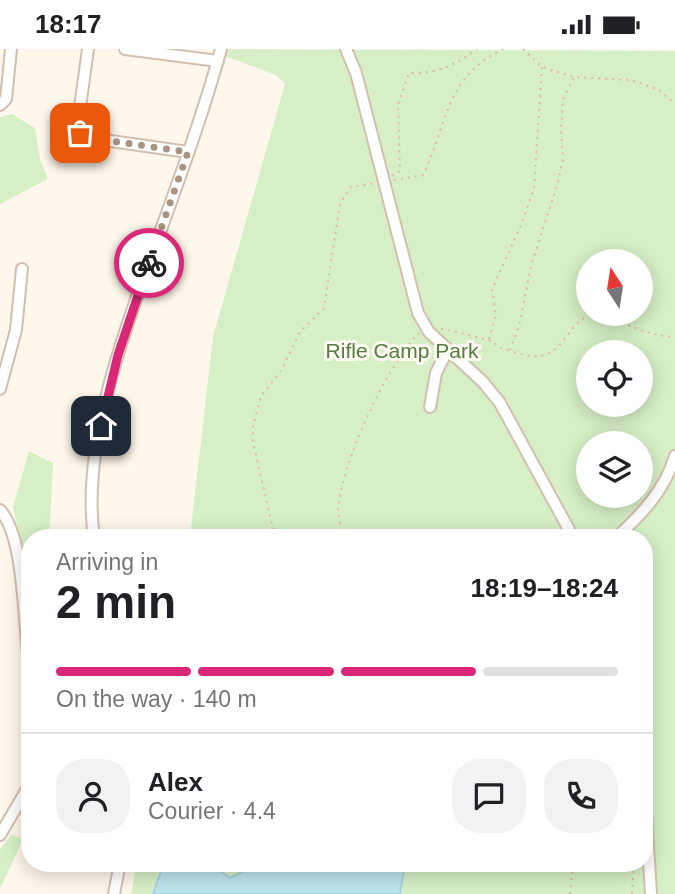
<!DOCTYPE html>
<meta charset="utf-8">
<style>
:root{--surface:#fff;--page:#f2f2f2;--text:#202124;--muted:#757577;--line:#e0e0e0;--accent:#db2777}
body{margin:0;font-family:Helvetica,sans-serif;background:var(--page);color:var(--text);height:100vh;display:flex;flex-direction:column;font-size:26px;white-space:nowrap}
*{box-sizing:border-box;margin:0}
p{font-size:23px;color:var(--muted)}
.icon{flex:none;width:38px;height:38px;fill:none;stroke:currentColor;stroke-width:2;stroke-linecap:round;stroke-linejoin:round}
.map{position:relative;flex:1;overflow:hidden}
.side{position:absolute;left:21px;top:480px;width:632px;height:343px;display:flex;flex-direction:column;background:var(--surface);border-radius:28px;box-shadow:0 4px 18px #0003}
.side>*{flex:none}
.needle{width:46px;rotate:348deg}
.controls{position:absolute;left:576px;top:200px;display:grid;gap:14px}
.controls a{display:grid;place-items:center;width:77px;height:77px;border-radius:50%;background:var(--surface);box-shadow:0 4px 18px #0003;font-size:35px}
.pin{position:absolute;display:grid;place-items:center;width:60px;height:60px;color:#fff;margin:-30px;border-radius:14px;box-shadow:0 4px 10px #0006}
.courier{position:absolute;display:grid;place-items:center;width:70px;height:70px;margin:-35px;border:5px solid #db2777;border-radius:50%;background:#fff;color:#222;box-shadow:0 2px 9px #0007}
.summary em{font-style:normal;font-weight:700}
.summary div{display:flex;flex-direction:column-reverse}
.summary{display:flex;align-items:center;justify-content:space-between;height:119px;padding:0 35px}
h1{font-size:46px;font-weight:700;line-height:52px}
.bar{display:grid;grid-template-columns:repeat(4,1fr);gap:10px 7px;align-content:center;height:84px;padding:0 35px}
.bar i{height:9px;border-radius:5px;background:var(--line)}
.bar .selected{background:var(--accent)}
.bar p{grid-column:span 4}
.line{display:flex;align-items:center;gap:18px;padding:0 35px;border-top:2px solid var(--line)}
.line div{flex:1}
.round{display:grid;place-items:center;flex:none;width:74px;height:74px;border-radius:28px;background:var(--page)}
.status{display:flex;justify-content:space-between;align-items:center;height:49px;padding:0 35px;background:var(--surface);direction:ltr}
.status svg{height:19px;fill:currentColor}
.map>svg:first-child{display:block}
.green{fill:#d6efc6;fill-rule:evenodd}
.water{fill:#bce4eb;stroke:#a1d4de;stroke-width:2}
.lines{fill:none;stroke-linecap:round;stroke-linejoin:round}
.minor-casing{stroke:#d3bfae;stroke-width:14}
.path{stroke:#ddb9a1;stroke-width:2;stroke-dasharray:2 5;stroke-linecap:butt}
.minor{stroke:#fff;stroke-width:10}
.done{stroke:#ab9382;stroke-width:7;stroke-dasharray:0 12.6}
.route{stroke:#db2777;stroke-width:9}
.labels{text-anchor:middle;dominant-baseline:central;stroke-width:6;stroke-linejoin:round;paint-order:stroke}
.park-label{font-size:21px;fill:#4f7e3d;stroke:#fffaf3}
</style>
<div class="status"><b>18:17</b><svg viewBox="0 0 49 12"><path d="M0 12V9h3v3zM5 12V6h3v6zM10 12V3h3v9zM15 12V0h3v12zM26 1h20v11H26zM47 4h2v5h-2z"/></svg></div>
<div class="map">
<svg width="675" height="845" viewBox="0 0 675 845">
<rect width="100%" height="100%" fill="#fef7eb"/>
<g class="green">
<path d="M224 0 675 2V845H131L137 814H644V488H190L213 288 285 35 276 26 222 6ZM588 212H640V264H588ZM588 303H640V355H588ZM588 394H640V446H588Z"/>
<path d="M12 65 35 79 40 111 48 130 0 155V68Z"/>
<path d="M29 402 53 414 49 488H30V559L25 515 13 458Z"/>
<path d="M11 786 23 790 0 840V800Z"/>
</g>
<path class="water" d="M164 814H209L230 829 260 814H405L400 845H153Z"/>
<g class="lines">
<defs>
<g id="minor">
<path d="M88 0 78 73 80 84 97 90 188 103"/>
<path d="M125 0 218 12"/>
<path d="M346 0 356 24 418 264 429 283 483 333 500 354 573 488"/>
<path d="M0 56 6 50 11 0"/>
<path d="M0 340 16 281 22 220"/>
<path d="M430 358 436 324 447 302"/>
<path d="M0 461C26 489 23 581 30 620"/>
<path d="M94 488C81 399 123 286 153 203 177 136 202 69 221 0"/>
<path d="M617 488C642 465 665 441 675 407"/>
<path d="M644 731 651 845"/>
<path d="M0 786 30 735"/>
<path d="M114 845 120 814"/>
</g>
</defs>
<use href="#minor" class="minor-casing"/>
<g class="path">
<path d="M523 0 542 18 574 28 631 31 657 40 675 54"/>
<path d="M392 127 400 122 398 56 409 24C437 25 455 16 477 0"/>
<path d="M394 131 423 126C448 75 444 29 503 0"/>
<path d="M441 280C457 283 473 287 488 291 493 292 497 297 502 299 512 303 529 308 539 307 570 303 567 263 604 265 614 266 620 272 628 276 643 283 658 287 675 288"/>
<path d="M489 290 496 266 492 240 522 174 534 139 542 18"/>
<path d="M510 301 519 277 531 217 557 137 563 110 561 80 563 50 574 28"/>
<path d="M275 488 253 393V377L261 347 281 322 300 283 324 259 340 155 351 138 375 134"/>
<path d="M346 488C343 480 338 472 338 462 340 417 387 315 419 284"/>
<path d="M570 845 573 814"/>
<path d="M632 845 634 814"/>
</g>
<use href="#minor" class="minor"/>
</g>
<g class="lines">
<path class="done" d="M80 84 97 90 188 103 149 214"/>
<path class="route" d="M101 377 118 306 149 214"/>
</g>
<g class="labels">
<g class="park-label">
<text x="402" y="301">Rifle Camp Park</text>
</g>
</g>
</svg>
<div class="controls">
<a><svg class="needle" viewBox="-14 -14 28 28"><path d="M0-13l5 13h-10z" fill="#e53935"/><path d="M0 13l5-13h-10z" fill="#757577"/></svg></a>
<a><svg class="icon" aria-label="locate" viewBox="0 0 24 24"><circle cx="12" cy="12" r="6"/><path d="M12 2v4M12 18v4M2 12h4M18 12h4"/></svg></a>
<a><svg class="icon" aria-label="layers" viewBox="0 0 24 24"><path d="M12 4l9 5-9 5-9-5zM3 14l9 5 9-5"/></svg></a>
</div>
<div class="pin" style="left:80px;top:84px;background:#ea580c"><svg class="icon" aria-label="bag" viewBox="0 0 24 24"><path d="M5 8h14l-1 12H6zM9 8a3 3 0 0 1 6 0"/></svg></div>
<div class="pin" style="left:101px;top:377px;background:#1f2937"><svg class="icon" aria-label="home" viewBox="0 0 24 24"><path d="M3 11l9-7 9 7M6 9v11h12V9"/></svg></div>
<div class="courier" style="left:149px;top:214px"><svg class="icon" aria-label="bike" viewBox="0 0 24 24"><circle cx="6" cy="16" r="4"/><circle cx="18" cy="16" r="4"/><path d="M6 16l4-8h5l3 8M10 8l3 8H6M13 5h3"/></svg></div>
<section class="side">
<div class="summary"><div><h1>2 min</h1><p>Arriving in</p></div><em>18:19–18:24</em></div>
<div class="bar"><i class="selected"></i><i class="selected"></i><i class="selected"></i><i></i><p>On the way · 140 m</p></div>
<div class="line" style="height:126px"><a class="round"><svg class="icon" aria-label="person" viewBox="0 0 24 24"><circle cx="12" cy="8" r="4"/><path d="M4 21q1-7 8-7t8 7"/></svg></a><div><b>Alex</b><p>Courier · 4.4</p></div><a class="round"><svg class="icon" aria-label="chat" viewBox="0 0 24 24"><path d="M4 5h16v11H9l-5 4z"/></svg></a><a class="round"><svg class="icon" aria-label="phone" viewBox="0 0 24 24"><path d="M5 4h4l2 5-3 2q2 4 5 5l2-3 5 2v4C11 20 4 13 5 4z"/></svg></a></div>
</section>
</div>
